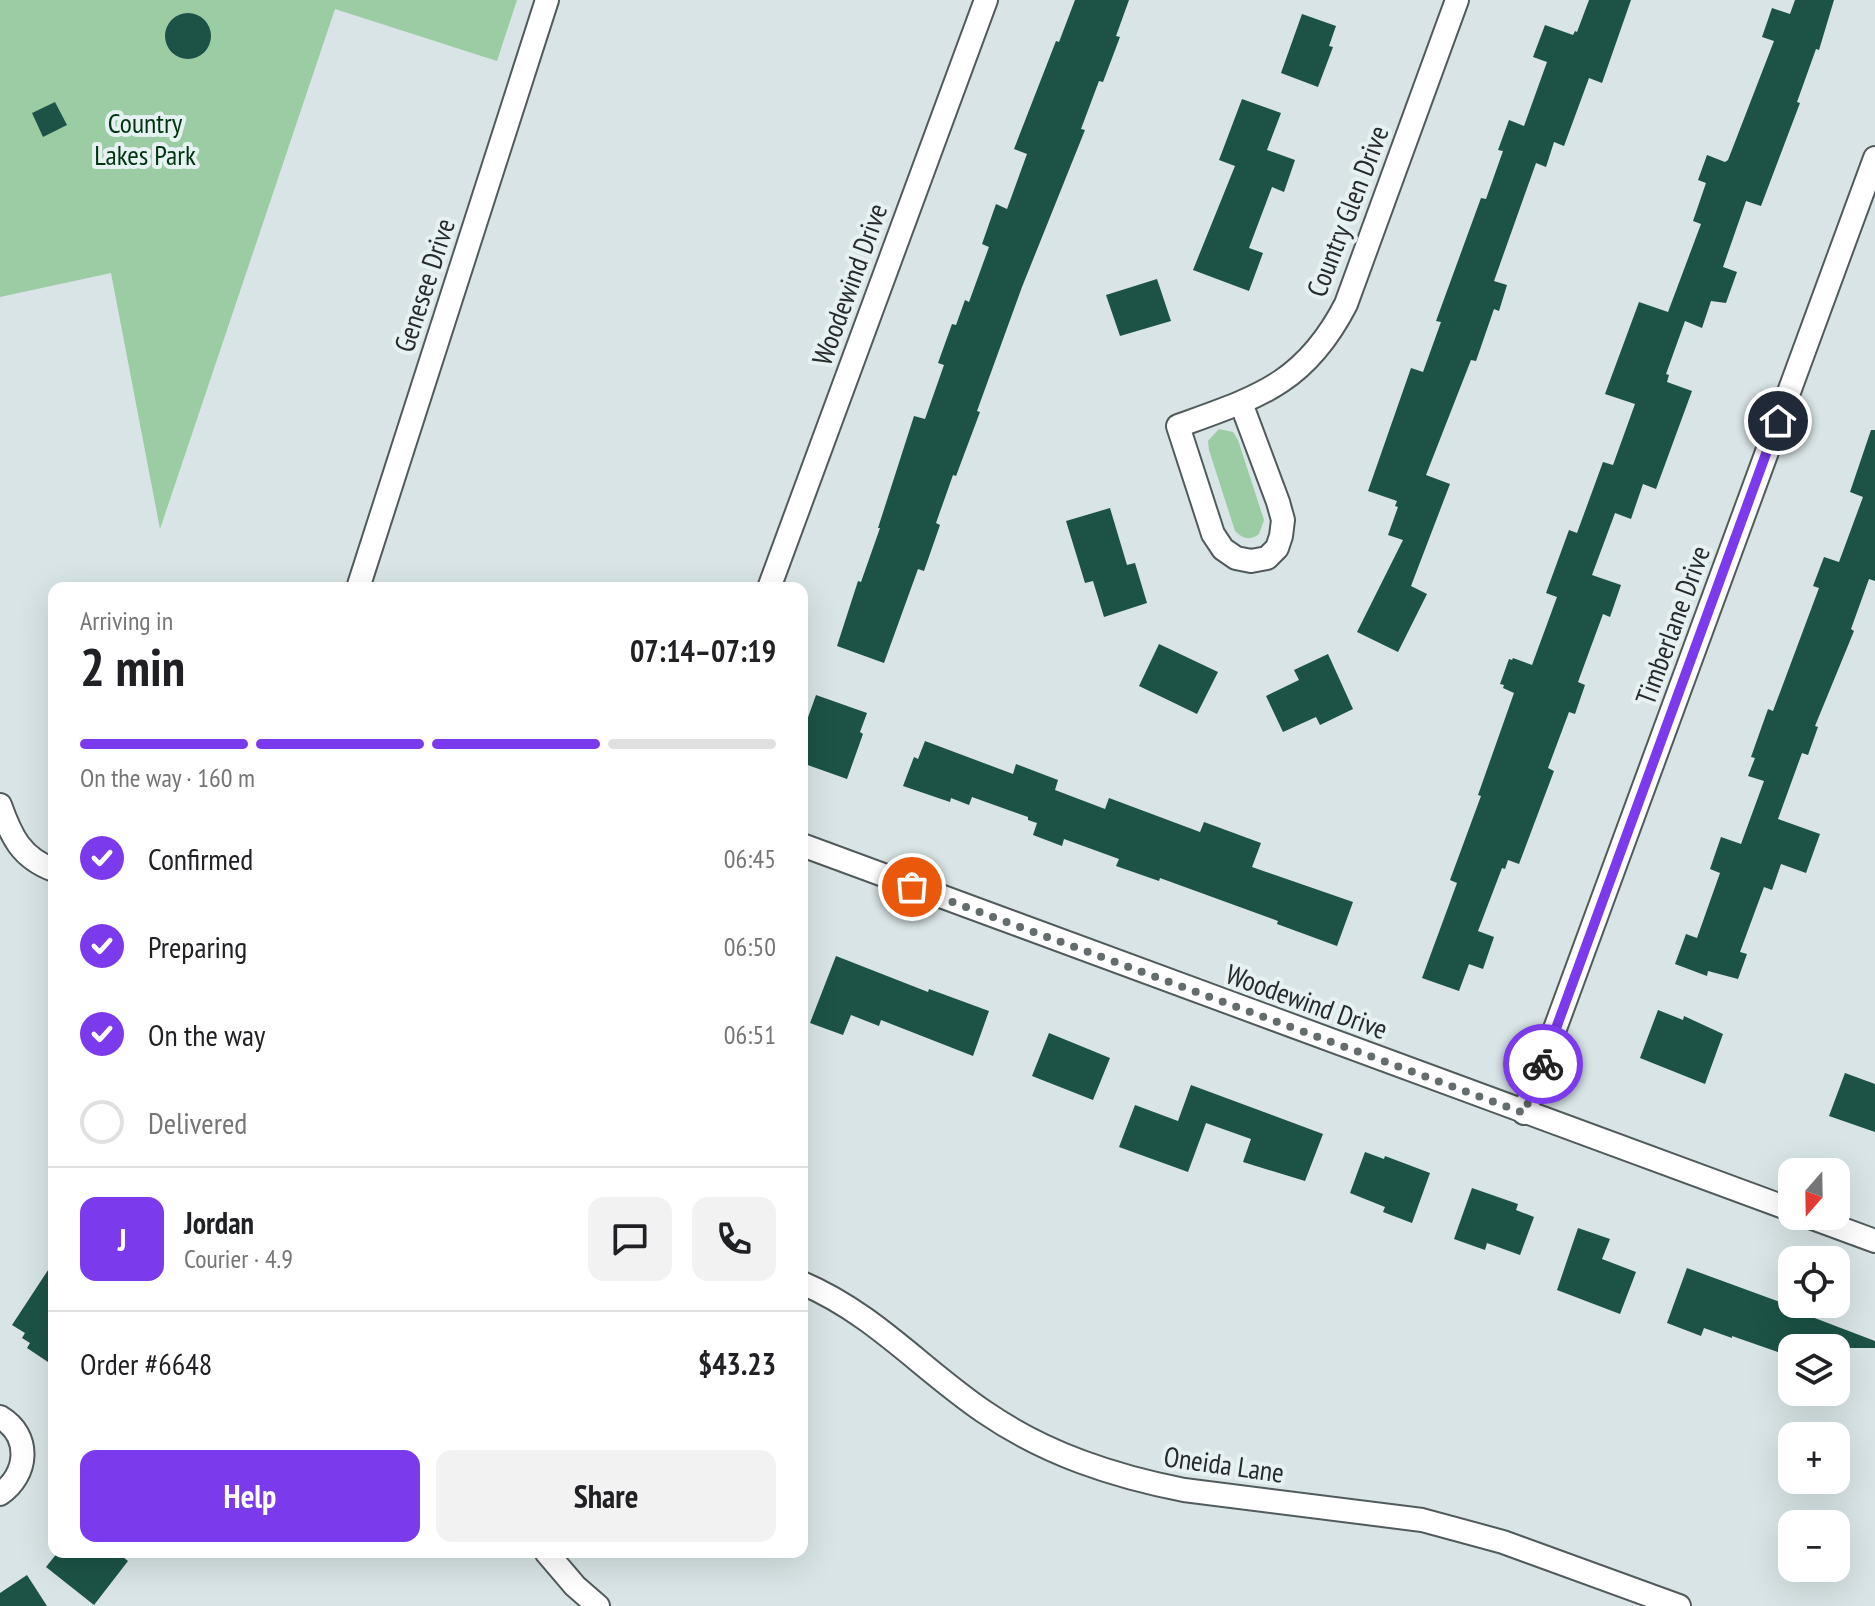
<!DOCTYPE html>
<meta charset="utf-8">
<style>
:root{--surface:#fff;--page:#f2f2f2;--text:#202124;--muted:#757577;--line:#e0e0e0;--accent:#7c3aed}
body{margin:0;font-family:"PT Sans Narrow",sans-serif;background:var(--page);color:var(--text);height:100vh;display:flex;flex-direction:column;font-size:30px;white-space:nowrap}
*{box-sizing:border-box;margin:0}
p{font-size:26px;color:var(--muted)}
.icon{flex:none;width:44px;height:44px;fill:none;stroke:currentColor;stroke-width:2;stroke-linecap:round;stroke-linejoin:round}
.map{position:relative;flex:1;overflow:hidden}
.sheet{position:absolute;left:48px;top:582px;width:760px;height:976px;display:flex;flex-direction:column;background:var(--surface);border-radius:16px;box-shadow:0 8px 32px #0002}
.sheet>*{flex:none}
.needle{width:52px;rotate:200deg}
.tools{position:absolute;left:1778px;top:1158px;display:grid;gap:16px}
.tools a{display:grid;place-items:center;width:72px;height:72px;border-radius:16px;background:var(--surface);box-shadow:0 8px 32px #0002;font-size:40px}
.pin{position:absolute;display:grid;place-items:center;width:68px;height:68px;color:#fff;margin:-34px;border:4px solid #fff;border-radius:50%;box-shadow:0 2px 8px #0007}
.courier{position:absolute;display:grid;place-items:center;width:80px;height:80px;margin:-40px;border:6px solid #7c3aed;border-radius:50%;background:#fff;color:#222;box-shadow:0 2px 10px #0007}
.overview em{font-style:normal;font-weight:600}
.overview div{display:flex;flex-direction:column-reverse}
.overview{display:flex;align-items:center;justify-content:space-between;height:136px;padding:0 32px}
h1{font-size:52px;font-weight:600;line-height:60px}
.bar{display:grid;grid-template-columns:repeat(4,1fr);gap:12px 8px;align-content:center;height:96px;padding:0 32px}
.bar i{height:10px;border-radius:6px;background:var(--line)}
.bar .selected{background:var(--accent)}
.bar p{grid-column:span 4}
.line{display:flex;align-items:center;gap:20px;padding:0 32px;border-top:2px solid var(--line)}
.line div{flex:1}
.round{display:grid;place-items:center;flex:none;width:84px;height:84px;border-radius:16px;background:var(--page)}
ol{padding:0 32px;list-style:none}
li{display:flex;align-items:center;gap:24px;height:88px}
li p{margin-inline-start:auto}
li .icon{padding:8px;border-radius:50%;background:var(--accent);color:#fff;stroke-width:4}
li:last-child{color:var(--muted)}
li i{width:44px;height:44px;border:4px solid var(--line);border-radius:50%}
.action{display:flex;gap:16px;margin-top:auto;padding:16px 32px}
.action a{flex:1;height:92px;border-radius:16px;background:var(--accent);color:#fff;font-size:32px;font-weight:600;line-height:92px;text-align:center}
.action a+a{background:var(--page);color:var(--text)}
.map>svg:first-child{display:block}
.green{fill:#9bcca3}
.building{fill:#1c5346}
.lines{fill:none;stroke-linecap:round;stroke-linejoin:round}
.street-casing{stroke:#515b5c;stroke-width:26}
.street{stroke:#fff;stroke-width:22}
.done{stroke:#656c6d;stroke-width:8;stroke-dasharray:0 14.4}
.route{stroke:#7c3aed;stroke-width:10}
.labels{text-anchor:middle;dominant-baseline:central;stroke-width:8;stroke-linejoin:round;paint-order:stroke}
.park-label{font-size:28px;fill:#013512;stroke:#e6f1f2}
.street-label{font-size:28px;fill:#272b2c;stroke:#e6f1f2}
</style>
<div class="map">
<svg width="1875" height="1606" viewBox="0 0 1875 1606">
<rect width="100%" height="100%" fill="#d8e4e5"/>
<g class="green">
<path d="M0 0H517L497 61 335 9 160 529 111 273 0 297Z"/>
<path d="M1219 429 1233 432 1238 440 1264 520 1259 534C1250 541 1243 539 1235 531L1209 450 1208 441Z"/>
</g>
<g class="building">
<path d="M1075 0H1129L1116 36 1120 37 1103 82 1099 81 1081 129 1085 130 1022 287 977 411 980 412 956 476 953 475 936 523 940 525 924 571 918 569 884 663 837 646 858 581 861 582 880 528H878L914 416 925 419 944 365 938 363 952 324 956 325 965 300 969 302 989 247 982 244 996 204 1007 209 1027 154 1014 149 1056 41 1059 42Z"/>
<path d="M1589 0H1631L1602 83 1589 78 1564 146 1554 142 1546 167 1536 163 1494 281 1507 285 1499 311 1494 309 1476 361 1471 360 1426 475 1450 484 1411 586 1427 594 1398 652 1357 632 1403 540 1388 535 1398 507 1395 506 1397 501 1368 491 1411 368 1423 372 1441 322 1436 321 1481 198 1486 199 1503 151 1498 150 1509 120 1524 126 1547 62 1533 57 1545 25 1573 35 1575 31 1577 32Z"/>
<path d="M1795 0H1834L1819 50 1816 49 1797 102 1800 103 1761 206 1746 201 1723 267 1737 272 1726 303 1711 301 1702 328 1685 321 1666 374 1669 375 1667 382 1692 391 1656 489 1643 484 1631 519 1615 513 1592 575 1621 585 1610 617 1603 614 1578 682 1585 685 1575 714 1569 712 1548 768 1554 771 1519 864 1508 860 1505 869 1502 868 1478 931 1494 937 1483 969 1469 964 1459 991 1422 978 1457 883 1450 880 1481 796 1478 795 1514 693 1503 688 1504 685 1500 684 1509 659 1512 660 1513 658 1532 665 1557 597 1546 593 1569 530 1577 533 1603 462 1613 465 1635 404 1605 394 1639 302 1668 312 1701 224 1693 221 1706 183 1698 180 1707 155 1725 162 1728 160 1774 41 1762 37 1772 8 1790 14Z"/>
<circle cx="188" cy="36" r="23"/>
<path d="M1302 14 1336 26 1329 46 1333 47 1318 87 1281 73Z"/>
<path d="M1242 99 1281 113 1267 150 1295 160 1284 192 1272 187 1249 248 1263 253 1249 291 1193 270 1235 166 1219 160Z"/>
<path d="M55 102 67 125 43 137 32 113Z"/>
<path d="M1157 279 1171 321 1120 336 1106 295Z"/>
<path d="M1871 430H1875V581L1869 579 1851 629 1854 631 1815 726 1818 727 1808 755 1802 753 1778 819 1820 834 1806 873 1781 864 1772 890 1764 887 1740 952 1747 954 1738 979 1708 971 1707 976 1675 964 1686 934 1697 938 1720 873 1710 869 1721 837 1741 844 1764 781 1748 776 1755 758 1751 757 1768 709 1773 711 1819 588 1813 586 1824 557 1839 562 1863 497 1850 492Z"/>
<path d="M1110 508 1127 565 1135 563 1147 603 1104 617 1093 581 1085 583 1066 521Z"/>
<path d="M1159 644 1218 672 1197 714 1139 686Z"/>
<path d="M1328 654 1353 709 1320 725 1316 717 1283 732 1266 696 1299 680 1294 670Z"/>
<path d="M816 695 867 713 860 732 863 734 847 779 802 763V734Z"/>
<path d="M925 741 1013 774 1016 764 1058 780 1055 790 1105 809 1109 798 1200 832 1204 822 1261 843 1252 867 1353 902 1337 946 1277 924 1278 921 1160 878 1159 881 1116 866 1119 859 1064 839 1062 846 1033 835 1037 823 1028 820V817L972 797 969 805 951 798 950 802 903 786 914 757 918 759Z"/>
<path d="M836 956 928 992 929 989 989 1011 973 1056 881 1020 879 1026 851 1015 843 1035 810 1023Z"/>
<path d="M1658 1010 1683 1020 1684 1016 1723 1034 1705 1084 1640 1058Z"/>
<path d="M1049 1033 1110 1058 1093 1100 1032 1076Z"/>
<path d="M1845 1073 1875 1084V1132L1829 1116Z"/>
<path d="M1191 1085 1323 1134 1305 1181 1243 1162 1251 1139 1206 1123 1188 1172 1119 1147 1135 1105 1178 1121Z"/>
<path d="M1365 1152 1384 1159 1385 1156 1430 1173 1412 1223 1383 1212 1385 1207 1350 1193Z"/>
<path d="M1472 1188 1518 1204 1516 1210 1534 1217 1520 1255 1487 1243 1485 1250 1454 1239Z"/>
<path d="M1578 1228 1610 1239 1602 1259 1636 1272 1620 1314 1557 1290Z"/>
<path d="M54 1261V1366L27 1348 30 1343 22 1338 25 1333 12 1325Z"/>
<path d="M1687 1268 1813 1314 1812 1317 1875 1341V1348H1792V1357L1732 1336V1338L1704 1328 1701 1336 1667 1323Z"/>
<path d="M58 1552H117L128 1561 94 1605 46 1567Z"/>
<path d="M27 1575 47 1606H0V1593Z"/>
</g>
<g class="lines">
<defs>
<g id="street">
<path d="M1241 403 1278 502 1283 520 1281 536 1277 548 1267 558 1251 561 1236 558 1223 549 1213 534 1178 426C1258 397 1305 384 1346 304L1457 0"/>
<path d="M358 588 547 0"/>
<path d="M769 588 986 0"/>
<path d="M0 805C11 836 21 858 54 870"/>
<path d="M802 845 1792 1210"/>
<path d="M1524 1113 1875 158"/>
<path d="M1807 1216 1875 1241"/>
<path d="M802 1283C875 1314 922 1370 986 1413 1046 1454 1113 1476 1184 1490L1422 1520 1503 1542 1679 1606"/>
<path d="M0 1417C32 1436 28 1475 0 1494"/>
<path d="M546 1552 575 1586 598 1606"/>
</g>
</defs>
<use href="#street" class="street-casing"/>
<use href="#street" class="street"/>
</g>
<g class="lines">
<path class="done" d="M912 887 1524 1113 1543 1064"/>
<path class="route" d="M1543 1064 1778 421"/>
</g>
<g class="labels">
<g class="park-label">
<text x="145" y="122">Country<tspan x="145" dy="32">Lakes Park</tspan></text>
</g>
<g class="street-label">
<text transform="translate(1347 211) rotate(-69)">Country Glen Drive</text>
<text transform="translate(849 284) rotate(-70)">Woodewind Drive</text>
<text transform="translate(424 285) rotate(-72)">Genesee Drive</text>
<text transform="translate(1672 625) rotate(-70)">Timberlane Drive</text>
<text transform="translate(1307 1001) rotate(20)">Woodewind Drive</text>
<text transform="translate(1224 1464) rotate(8)">Oneida Lane</text>
</g>
</g>
</svg>
<div class="tools">
<a><svg class="needle" viewBox="-14 -14 28 28"><path d="M0-13l5 13h-10z" fill="#e53935"/><path d="M0 13l5-13h-10z" fill="#757577"/></svg></a>
<a><svg class="icon" aria-label="locate" viewBox="0 0 24 24"><circle cx="12" cy="12" r="6"/><path d="M12 2v4M12 18v4M2 12h4M18 12h4"/></svg></a>
<a><svg class="icon" aria-label="layers" viewBox="0 0 24 24"><path d="M12 4l9 5-9 5-9-5zM3 14l9 5 9-5"/></svg></a>
<a>+</a>
<a>−</a>
</div>
<div class="pin" style="left:912px;top:887px;background:#ea580c"><svg class="icon" aria-label="bag" viewBox="0 0 24 24"><path d="M5 8h14l-1 12H6zM9 8a3 3 0 0 1 6 0"/></svg></div>
<div class="pin" style="left:1778px;top:421px;background:#1f2937"><svg class="icon" aria-label="home" viewBox="0 0 24 24"><path d="M3 11l9-7 9 7M6 9v11h12V9"/></svg></div>
<div class="courier" style="left:1543px;top:1064px"><svg class="icon" aria-label="bike" viewBox="0 0 24 24"><circle cx="6" cy="16" r="4"/><circle cx="18" cy="16" r="4"/><path d="M6 16l4-8h5l3 8M10 8l3 8H6M13 5h3"/></svg></div>
<section class="sheet">
<div class="overview"><div><h1>2 min</h1><p>Arriving in</p></div><em>07:14–07:19</em></div>
<div class="bar"><i class="selected"></i><i class="selected"></i><i class="selected"></i><i></i><p>On the way · 160 m</p></div>
<ol>
<li><svg class="icon" aria-label="check" viewBox="0 0 24 24"><path d="M5 12l5 5 9-10"/></svg>Confirmed<p>06:45</p></li>
<li><svg class="icon" aria-label="check" viewBox="0 0 24 24"><path d="M5 12l5 5 9-10"/></svg>Preparing<p>06:50</p></li>
<li><svg class="icon" aria-label="check" viewBox="0 0 24 24"><path d="M5 12l5 5 9-10"/></svg>On the way<p>06:51</p></li>
<li><i></i>Delivered</li>
</ol>
<div class="line" style="height:144px"><b class="round" style="background:var(--accent);color:#fff">J</b><div><b>Jordan</b><p>Courier · 4.9</p></div><a class="round"><svg class="icon" aria-label="chat" viewBox="0 0 24 24"><path d="M4 5h16v11H9l-5 4z"/></svg></a><a class="round"><svg class="icon" aria-label="phone" viewBox="0 0 24 24"><path d="M5 4h4l2 5-3 2q2 4 5 5l2-3 5 2v4C11 20 4 13 5 4z"/></svg></a></div>
<div class="line" style="height:104px"><div>Order #6648</div><b>$43.23</b></div>
<div class="action"><a>Help</a><a>Share</a></div>
</section>
</div>
